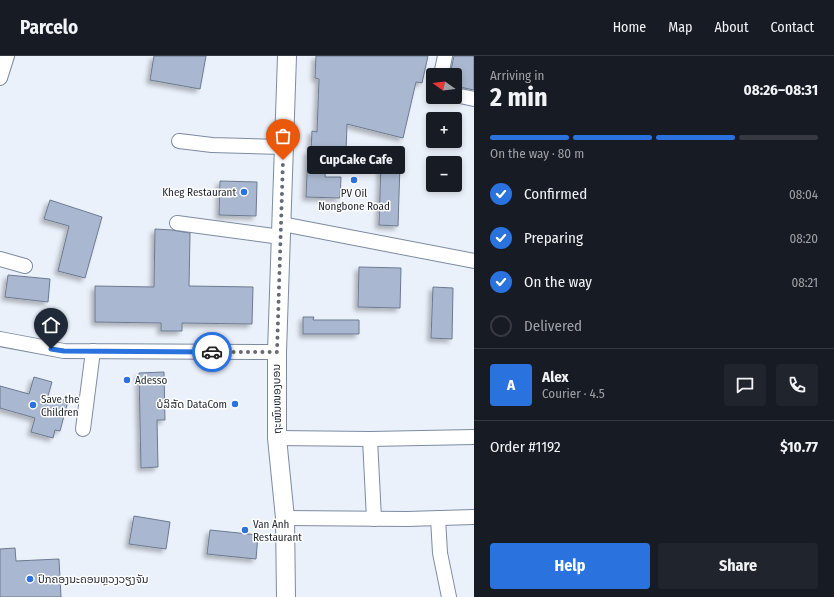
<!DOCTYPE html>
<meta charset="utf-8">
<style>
:root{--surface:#171b24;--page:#20242c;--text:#f1f3f6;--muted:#9ea1a6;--line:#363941;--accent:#2a73df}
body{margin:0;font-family:"Fira Sans Condensed","Noto Sans Lao",sans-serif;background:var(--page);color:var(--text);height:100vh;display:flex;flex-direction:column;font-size:15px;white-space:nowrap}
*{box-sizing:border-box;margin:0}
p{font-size:13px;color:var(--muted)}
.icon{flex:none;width:22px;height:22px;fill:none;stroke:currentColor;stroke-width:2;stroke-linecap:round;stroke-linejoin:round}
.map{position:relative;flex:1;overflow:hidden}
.sheet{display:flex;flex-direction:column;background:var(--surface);width:360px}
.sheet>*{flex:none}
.needle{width:26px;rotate:284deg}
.fabs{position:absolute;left:426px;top:12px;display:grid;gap:8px}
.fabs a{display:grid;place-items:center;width:36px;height:36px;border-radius:4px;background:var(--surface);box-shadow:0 2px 6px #0003;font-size:20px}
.pin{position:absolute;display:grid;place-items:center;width:34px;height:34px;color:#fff;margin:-41px -17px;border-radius:50% 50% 50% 0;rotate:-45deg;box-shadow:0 0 4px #0007}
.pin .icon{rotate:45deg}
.courier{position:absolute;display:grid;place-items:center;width:40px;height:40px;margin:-20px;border:3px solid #2a73df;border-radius:50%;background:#fff;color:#222;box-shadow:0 1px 5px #0007}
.bubble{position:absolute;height:28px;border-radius:4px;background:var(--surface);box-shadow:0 2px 6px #0003;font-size:13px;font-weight:700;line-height:28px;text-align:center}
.overview em{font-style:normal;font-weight:700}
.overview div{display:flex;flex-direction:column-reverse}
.overview{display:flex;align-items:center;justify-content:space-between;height:68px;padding:0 16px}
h1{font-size:26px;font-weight:700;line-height:30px}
.bar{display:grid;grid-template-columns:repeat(4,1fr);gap:6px 4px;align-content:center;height:48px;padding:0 16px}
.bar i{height:5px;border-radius:3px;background:var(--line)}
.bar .on{background:var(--accent)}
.bar p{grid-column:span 4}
.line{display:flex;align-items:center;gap:10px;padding:0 16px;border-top:1px solid var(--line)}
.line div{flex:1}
.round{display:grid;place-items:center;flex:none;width:42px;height:42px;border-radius:4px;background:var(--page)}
ol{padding:0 16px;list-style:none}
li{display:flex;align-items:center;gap:12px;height:44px}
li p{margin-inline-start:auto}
li .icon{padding:4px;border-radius:50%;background:var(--accent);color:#fff;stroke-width:4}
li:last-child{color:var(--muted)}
li i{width:22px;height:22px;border:2px solid var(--line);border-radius:50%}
.cta{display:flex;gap:8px;margin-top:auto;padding:8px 16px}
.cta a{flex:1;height:46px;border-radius:4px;background:var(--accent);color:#fff;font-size:16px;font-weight:700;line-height:46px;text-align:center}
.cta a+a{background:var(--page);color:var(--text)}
header{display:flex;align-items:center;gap:24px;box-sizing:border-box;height:56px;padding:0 20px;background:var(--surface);border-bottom:1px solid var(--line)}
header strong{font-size:19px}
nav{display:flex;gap:22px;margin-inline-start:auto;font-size:14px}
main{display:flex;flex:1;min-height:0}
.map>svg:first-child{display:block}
.building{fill:#a9b8d0;stroke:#6c7a90;filter:url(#shadow)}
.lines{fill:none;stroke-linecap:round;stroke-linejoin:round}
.minor-casing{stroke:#7c8ba1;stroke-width:16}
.tertiary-casing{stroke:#7c8ba1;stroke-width:20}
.minor{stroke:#fff;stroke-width:14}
.tertiary{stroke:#fff;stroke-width:18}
.done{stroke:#656b74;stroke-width:4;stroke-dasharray:0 7.2}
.route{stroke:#2a73df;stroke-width:5}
.poi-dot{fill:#2a73df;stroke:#fff;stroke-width:1.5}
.labels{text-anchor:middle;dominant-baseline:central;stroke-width:3;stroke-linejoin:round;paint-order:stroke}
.poi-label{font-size:11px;fill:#1d232c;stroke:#fff;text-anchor:start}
.street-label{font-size:11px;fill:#1d232c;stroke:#fff}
</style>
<header>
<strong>Parcelo</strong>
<nav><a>Home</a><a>Map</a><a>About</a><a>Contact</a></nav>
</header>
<main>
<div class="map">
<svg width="474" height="541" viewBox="0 0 474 541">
<defs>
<filter id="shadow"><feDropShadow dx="-3.5" dy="3.5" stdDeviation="2" flood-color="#0004"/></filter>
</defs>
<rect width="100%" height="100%" fill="#ebf1fb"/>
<g class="building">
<path d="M154 0H206L200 33 150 24Z"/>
<path d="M316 0H428L422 27 416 26 403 82 347 68 346 96 327 95 325 121H341L340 142 306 141 308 95H311L312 75 317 76 319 23 315 22Z"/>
<path d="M454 0H474V34L455 30V19H450Z"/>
<path d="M381 107 400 108 398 170 379 169Z"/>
<path d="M220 125 257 126 256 160 219 159Z"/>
<path d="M50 144 102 161 85 222 58 215 69 170 44 163Z"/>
<path d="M155 173 172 174 190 177 189 230 253 231 252 268 182 267V275H161V267L95 266V230L154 231Z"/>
<path d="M359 211 401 212 400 252 358 251Z"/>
<path d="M8 219 50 223 48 246 5 241Z"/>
<path d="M433 231 453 232 452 283 431 282Z"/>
<path d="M303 261H314L313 264H359V278H303Z"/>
<path d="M164 316 165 364H157L158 411 141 412 139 317Z"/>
<path d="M34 321 52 326 48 340 68 345 60 375 55 374 53 382 31 376 35 362 0 352V330L29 338Z"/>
<path d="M134 460 170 466 166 493 129 488Z"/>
<path d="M210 474 258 479 256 503 207 498Z"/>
<path d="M15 492 16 505 59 503 61 541H0V493Z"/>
</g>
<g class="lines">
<defs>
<g id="minor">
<path d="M441 19 445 0"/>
<path d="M0 22 7 0"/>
<path d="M455 39 474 43"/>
<path d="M179 85 212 89 284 91"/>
<path d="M177 167 281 181"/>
<path d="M282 168 474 205"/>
<path d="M0 203 25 210"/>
<path d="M0 283 64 295 277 296"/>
<path d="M83 373 93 295"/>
<path d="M277 382 370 383 474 381"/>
<path d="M370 383 374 463"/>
<path d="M285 462 407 463 474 461"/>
<path d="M438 462 440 497 449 541"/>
</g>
<path id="tertiary" d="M286 541 285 462 277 382V296L287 0"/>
</defs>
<use href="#minor" class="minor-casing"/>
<use href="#tertiary" class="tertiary-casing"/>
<use href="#minor" class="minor"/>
<use href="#tertiary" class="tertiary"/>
</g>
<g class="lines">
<path class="done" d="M212 296H277L283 104"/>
<path class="route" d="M51 293 64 295 212 296"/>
</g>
<g class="poi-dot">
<circle cx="354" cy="124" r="4"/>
<circle cx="244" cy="136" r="4"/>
<circle cx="127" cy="324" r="4"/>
<circle cx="235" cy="348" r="4"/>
<circle cx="33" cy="349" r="4"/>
<circle cx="245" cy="474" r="4"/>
<circle cx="30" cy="523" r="4"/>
</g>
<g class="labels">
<g class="poi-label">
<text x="236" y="136" text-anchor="end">Kheg Restaurant</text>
<text x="354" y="137" text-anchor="middle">PV Oil<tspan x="354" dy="13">Nongbone Road</tspan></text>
<text x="135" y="324">Adesso</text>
<text x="41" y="343">Save the<tspan x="41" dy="13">Children</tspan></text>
<text x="227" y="348" text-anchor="end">ບໍລິສັດ DataCom</text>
<text x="253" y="468">Van Anh<tspan x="253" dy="13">Restaurant</tspan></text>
<text x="38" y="523">ປົກຄອງນະຄອນຫຼວງວຽງຈັນ</text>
</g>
<g class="street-label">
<text transform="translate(277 343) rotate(-91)">ຖະໜົນໜອງບອນ</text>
</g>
</g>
</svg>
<div class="fabs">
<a><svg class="needle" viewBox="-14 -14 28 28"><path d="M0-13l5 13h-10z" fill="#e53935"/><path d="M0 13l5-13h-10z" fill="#9ea1a6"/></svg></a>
<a>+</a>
<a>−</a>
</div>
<div class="pin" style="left:283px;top:104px;background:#ea580c"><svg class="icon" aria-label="bag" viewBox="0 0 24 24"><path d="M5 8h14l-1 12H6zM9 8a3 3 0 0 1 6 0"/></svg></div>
<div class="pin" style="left:51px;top:293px;background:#1f2937"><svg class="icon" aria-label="home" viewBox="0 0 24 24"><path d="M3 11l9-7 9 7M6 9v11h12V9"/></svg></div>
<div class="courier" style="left:212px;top:296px"><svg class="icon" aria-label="car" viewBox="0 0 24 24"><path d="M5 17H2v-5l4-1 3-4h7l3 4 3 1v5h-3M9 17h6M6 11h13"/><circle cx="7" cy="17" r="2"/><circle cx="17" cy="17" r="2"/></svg></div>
<div class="bubble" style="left:307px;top:90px;width:98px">CupCake Cafe</div>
</div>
<section class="sheet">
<div class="overview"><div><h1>2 min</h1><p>Arriving in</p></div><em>08:26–08:31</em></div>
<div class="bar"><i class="on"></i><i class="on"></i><i class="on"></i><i></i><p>On the way · 80 m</p></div>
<ol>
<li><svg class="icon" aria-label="check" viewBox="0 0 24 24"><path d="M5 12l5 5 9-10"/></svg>Confirmed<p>08:04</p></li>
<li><svg class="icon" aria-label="check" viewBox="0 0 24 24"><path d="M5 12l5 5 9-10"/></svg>Preparing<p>08:20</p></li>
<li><svg class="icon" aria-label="check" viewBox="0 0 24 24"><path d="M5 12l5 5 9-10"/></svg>On the way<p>08:21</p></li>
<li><i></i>Delivered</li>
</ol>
<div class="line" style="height:72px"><b class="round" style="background:var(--accent);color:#fff">A</b><div><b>Alex</b><p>Courier · 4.5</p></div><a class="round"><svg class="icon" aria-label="chat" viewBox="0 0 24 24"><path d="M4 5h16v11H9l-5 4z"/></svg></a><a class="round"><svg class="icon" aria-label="phone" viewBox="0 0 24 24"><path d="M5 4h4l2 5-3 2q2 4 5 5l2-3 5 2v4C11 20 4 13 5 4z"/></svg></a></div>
<div class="line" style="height:52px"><div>Order #1192</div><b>$10.77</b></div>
<div class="cta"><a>Help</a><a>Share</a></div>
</section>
</main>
